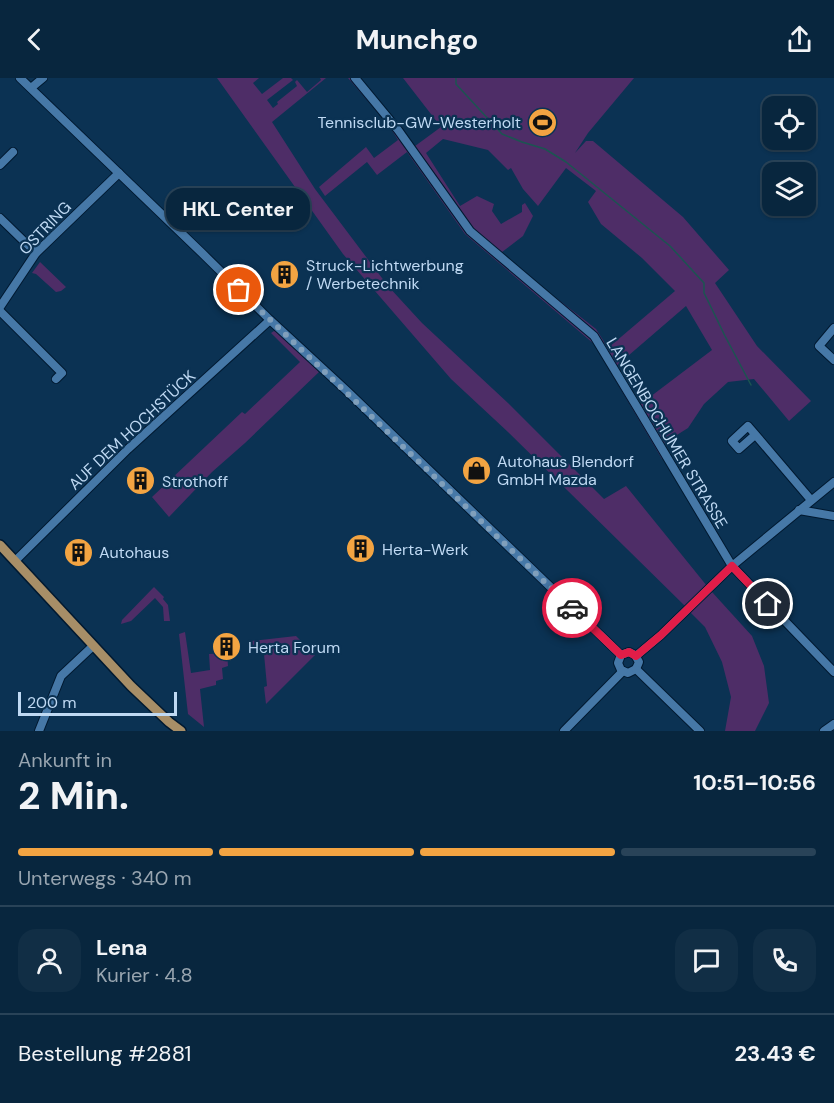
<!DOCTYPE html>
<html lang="de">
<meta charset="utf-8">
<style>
:root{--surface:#08263e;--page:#112e45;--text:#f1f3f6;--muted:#98a5b0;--line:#294358;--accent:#f3a442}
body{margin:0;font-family:"DM Sans",sans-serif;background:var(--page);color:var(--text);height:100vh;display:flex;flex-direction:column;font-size:22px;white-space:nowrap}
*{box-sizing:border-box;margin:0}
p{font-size:20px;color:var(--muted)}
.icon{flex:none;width:33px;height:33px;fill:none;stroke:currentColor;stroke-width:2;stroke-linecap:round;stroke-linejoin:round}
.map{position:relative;height:653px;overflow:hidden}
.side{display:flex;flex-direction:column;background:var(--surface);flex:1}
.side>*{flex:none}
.tools{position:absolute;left:762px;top:18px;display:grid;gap:12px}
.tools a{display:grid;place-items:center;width:54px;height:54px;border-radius:12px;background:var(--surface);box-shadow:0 2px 4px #0004,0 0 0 2px var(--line);font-size:30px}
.scale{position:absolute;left:18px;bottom:15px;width:159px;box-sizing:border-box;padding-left:6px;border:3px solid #bfd9f3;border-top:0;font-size:16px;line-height:21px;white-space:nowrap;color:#bfd9f3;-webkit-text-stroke:4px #0b3253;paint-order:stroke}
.pin{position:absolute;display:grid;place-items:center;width:51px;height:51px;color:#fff;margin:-26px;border:3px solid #fff;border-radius:50%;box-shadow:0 2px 6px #0007}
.courier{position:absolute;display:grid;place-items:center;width:60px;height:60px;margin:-30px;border:4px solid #e11d48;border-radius:50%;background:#fff;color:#222;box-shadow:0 2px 8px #0007}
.bubble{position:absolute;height:42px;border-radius:18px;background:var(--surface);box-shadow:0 2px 4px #0004,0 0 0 2px var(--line);font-size:20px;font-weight:700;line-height:42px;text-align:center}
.summary em{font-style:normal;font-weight:700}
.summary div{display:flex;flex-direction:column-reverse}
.summary{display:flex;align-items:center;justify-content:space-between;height:102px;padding:0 18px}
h1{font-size:39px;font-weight:700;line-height:45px}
.bar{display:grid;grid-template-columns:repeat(4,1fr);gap:9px 6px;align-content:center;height:72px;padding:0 18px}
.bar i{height:8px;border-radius:4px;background:var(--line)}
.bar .selected{background:var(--accent)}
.bar p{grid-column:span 4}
.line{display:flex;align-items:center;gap:15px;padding:0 18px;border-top:2px solid var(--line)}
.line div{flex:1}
.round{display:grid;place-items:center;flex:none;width:63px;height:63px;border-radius:18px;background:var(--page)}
header{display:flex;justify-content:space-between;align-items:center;height:78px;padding:0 18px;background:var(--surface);font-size:27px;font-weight:700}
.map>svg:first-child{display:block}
.green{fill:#4e2d67;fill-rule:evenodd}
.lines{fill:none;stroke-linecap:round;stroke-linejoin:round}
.stream{stroke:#1b5551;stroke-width:1.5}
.minor-casing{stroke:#011930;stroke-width:10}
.major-casing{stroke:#011930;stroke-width:12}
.minor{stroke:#4678a7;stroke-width:8}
.major{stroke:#a78e67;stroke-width:9}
.done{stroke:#809fbb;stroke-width:6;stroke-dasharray:0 10.8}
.route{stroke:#e11d48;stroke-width:8}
.labels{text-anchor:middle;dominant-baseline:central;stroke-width:4.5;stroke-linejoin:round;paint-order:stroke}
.poi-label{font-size:16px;fill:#bfd9f3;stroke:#0b3253;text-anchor:start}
.street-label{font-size:16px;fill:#bfd9f3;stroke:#0b3253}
</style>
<header><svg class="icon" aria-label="back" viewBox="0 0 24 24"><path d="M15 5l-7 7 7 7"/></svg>Munchgo<svg class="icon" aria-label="share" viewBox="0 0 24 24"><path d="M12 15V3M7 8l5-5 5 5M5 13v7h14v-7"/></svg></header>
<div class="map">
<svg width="834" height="653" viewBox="0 0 834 653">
<rect width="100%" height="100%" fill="#0b3253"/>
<g class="green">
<path d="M217 0H259L253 5 262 16 283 0H291L293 2 267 22 273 30 278 26 277 24 297 8 295 4 297 2 307 14 321 2 320 0H326L272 44 315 111 388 208 422 245 508 325 604 421 626 408 707 508 685 528 508 354 451 301 343 176Z"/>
<path d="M348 0H355L411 71 441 49 403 0H634L588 55 575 75 586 63H593L683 139 729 192 715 205 757 268 811 323 789 343 754 301 728 304 704 326 688 350 661 367 667 378 662 381 594 266 465 156 407 74 377 97 367 84 325 118 319 109 366 69 374 80 398 62 390 49ZM443 61 488 72 508 92 511 90 523 111 538 128 566 90 596 113 588 124 601 146 642 180 675 213 608 270 596 251 555 219 551 223 498 177 523 158 533 138 525 125 522 127V134L501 146 492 133 494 126 477 118 460 128 426 75ZM686 228 712 272 638 328 614 290Z"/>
<path d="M40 184 66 209 61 213 56 214 36 196 32 195Z"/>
<path d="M274 253 278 255 319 294 245 365 212 394 169 439 152 419 242 334 245 336 300 284 271 255Z"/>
<path d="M154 509 164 519 163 521 168 527 170 543H164L163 529 155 520 131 543 121 546 122 542Z"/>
<path d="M712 514 752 558 764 588 769 625 755 653H725L731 619 722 584 705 549 690 534Z"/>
<path d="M185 554 191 595 210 592 209 576 227 575 228 588 222 590 223 601 216 603V607L200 611 204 649 188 636 179 556Z"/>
<path d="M296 558 315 577 266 626 264 609 267 608 264 576 259 575 251 569V563Z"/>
</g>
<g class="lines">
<path class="stream" d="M456 0V6L502 56 522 64 545 71 566 84 670 168 704 205V215L709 225 725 258 751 307"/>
<defs>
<g id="minor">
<path d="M20 0 202 175 270 242 349 315 621 577"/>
<path d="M355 0 398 52 470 153 594 258 637 329 732 488 834 594"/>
<path d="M31 10 43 0"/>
<path d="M0 87 13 74"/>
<path d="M0 140 36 175"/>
<path d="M0 229 36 175 119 95"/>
<path d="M0 233 62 295 56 301"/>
<path d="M834 250 819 268 834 282"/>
<path d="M755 357 739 371 732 363 748 348C769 373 790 397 811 422"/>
<path d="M799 432 834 438"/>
<path d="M15 483 128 371 270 242"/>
<path d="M621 577 618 585 621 592 628 595 636 591"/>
<path d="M621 577 629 574 635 577 639 584 636 591"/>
<path d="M636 578 661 557 732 488 834 404"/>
<path d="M636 591 700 653"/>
<path d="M39 653 61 598 93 568"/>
<path d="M564 653 623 593"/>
<path d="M824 653 834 646"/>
</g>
<path id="major" d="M0 467 131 608 169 644 181 653"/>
</defs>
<use href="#minor" class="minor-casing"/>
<use href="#major" class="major-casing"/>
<use href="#minor" class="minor"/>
<use href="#major" class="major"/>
</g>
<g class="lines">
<path class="done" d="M239 212 572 530"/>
<path class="route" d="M572 530 621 577 629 574 636 578 661 557 732 488 768 526"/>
</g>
<defs>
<symbol id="stadium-disc" viewBox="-11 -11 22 22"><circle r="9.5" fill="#f3a442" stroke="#0b3253"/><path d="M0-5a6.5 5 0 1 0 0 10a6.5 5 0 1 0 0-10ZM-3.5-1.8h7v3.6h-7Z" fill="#111"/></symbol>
<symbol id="building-disc" viewBox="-11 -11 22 22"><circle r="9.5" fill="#f3a442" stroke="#0b3253"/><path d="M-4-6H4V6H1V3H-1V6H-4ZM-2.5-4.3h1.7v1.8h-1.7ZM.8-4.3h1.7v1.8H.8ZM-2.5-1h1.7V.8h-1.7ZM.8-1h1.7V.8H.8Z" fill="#111"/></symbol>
<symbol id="shop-disc" viewBox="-11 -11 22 22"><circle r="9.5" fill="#f3a442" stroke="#0b3253"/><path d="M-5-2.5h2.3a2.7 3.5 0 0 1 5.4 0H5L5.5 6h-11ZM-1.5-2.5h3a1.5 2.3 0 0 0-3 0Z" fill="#111"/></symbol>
</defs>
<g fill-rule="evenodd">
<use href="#stadium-disc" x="526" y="28" width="33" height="33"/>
<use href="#building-disc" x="268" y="180" width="33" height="33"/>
<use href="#shop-disc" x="460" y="376" width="33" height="33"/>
<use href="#building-disc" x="124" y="386" width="33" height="33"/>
<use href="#building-disc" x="344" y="454" width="33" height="33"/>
<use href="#building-disc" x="62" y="458" width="33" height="33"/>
<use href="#building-disc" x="210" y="552" width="33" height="33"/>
</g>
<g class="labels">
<g class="poi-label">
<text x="521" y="44" text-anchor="end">Tennisclub-GW-Westerholt</text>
<text x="306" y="187">Struck-Lichtwerbung<tspan x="306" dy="18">/ Werbetechnik</tspan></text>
<text x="497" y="383">Autohaus Blendorf<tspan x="497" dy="18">GmbH Mazda</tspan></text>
<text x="162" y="403">Strothoff</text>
<text x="382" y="471">Herta-Werk</text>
<text x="99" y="474">Autohaus</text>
<text x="248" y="569">Herta Forum</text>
</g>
<g class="street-label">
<text transform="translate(45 150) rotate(-46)">OSTRING</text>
<text transform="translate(132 352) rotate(-43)">AUF DEM HOCHSTÜCK</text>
<text transform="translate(667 355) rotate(59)">LANGENBOCHUMER STRASSE</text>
</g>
</g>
</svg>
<div class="tools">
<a><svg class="icon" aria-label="locate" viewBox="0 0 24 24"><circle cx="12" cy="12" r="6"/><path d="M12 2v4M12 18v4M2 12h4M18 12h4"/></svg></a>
<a><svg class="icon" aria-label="layers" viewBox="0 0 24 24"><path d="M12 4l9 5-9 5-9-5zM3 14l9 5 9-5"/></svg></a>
</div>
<div class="scale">200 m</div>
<div class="pin" style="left:239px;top:212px;background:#ea580c"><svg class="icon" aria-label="bag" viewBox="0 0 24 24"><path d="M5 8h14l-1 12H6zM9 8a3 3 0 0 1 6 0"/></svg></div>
<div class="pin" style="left:768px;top:526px;background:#1f2937"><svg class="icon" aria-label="home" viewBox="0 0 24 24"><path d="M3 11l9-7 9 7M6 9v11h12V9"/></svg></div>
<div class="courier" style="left:572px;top:530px"><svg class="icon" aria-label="car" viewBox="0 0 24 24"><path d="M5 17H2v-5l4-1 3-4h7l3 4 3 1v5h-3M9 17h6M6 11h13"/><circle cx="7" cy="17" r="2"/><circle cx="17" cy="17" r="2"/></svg></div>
<div class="bubble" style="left:166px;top:110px;width:144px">HKL Center</div>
</div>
<section class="side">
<div class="summary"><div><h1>2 Min.</h1><p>Ankunft in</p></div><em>10:51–10:56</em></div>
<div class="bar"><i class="selected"></i><i class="selected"></i><i class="selected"></i><i></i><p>Unterwegs · 340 m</p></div>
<div class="line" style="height:108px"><a class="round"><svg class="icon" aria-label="person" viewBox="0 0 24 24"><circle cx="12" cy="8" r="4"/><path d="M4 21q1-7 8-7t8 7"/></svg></a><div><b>Lena</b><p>Kurier · 4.8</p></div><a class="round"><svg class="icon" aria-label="chat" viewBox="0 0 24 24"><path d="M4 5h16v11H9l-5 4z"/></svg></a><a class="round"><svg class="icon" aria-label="phone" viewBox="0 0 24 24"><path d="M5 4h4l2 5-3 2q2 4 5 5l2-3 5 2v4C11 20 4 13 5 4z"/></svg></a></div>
<div class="line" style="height:78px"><div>Bestellung #2881</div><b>23.43 €</b></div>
</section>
